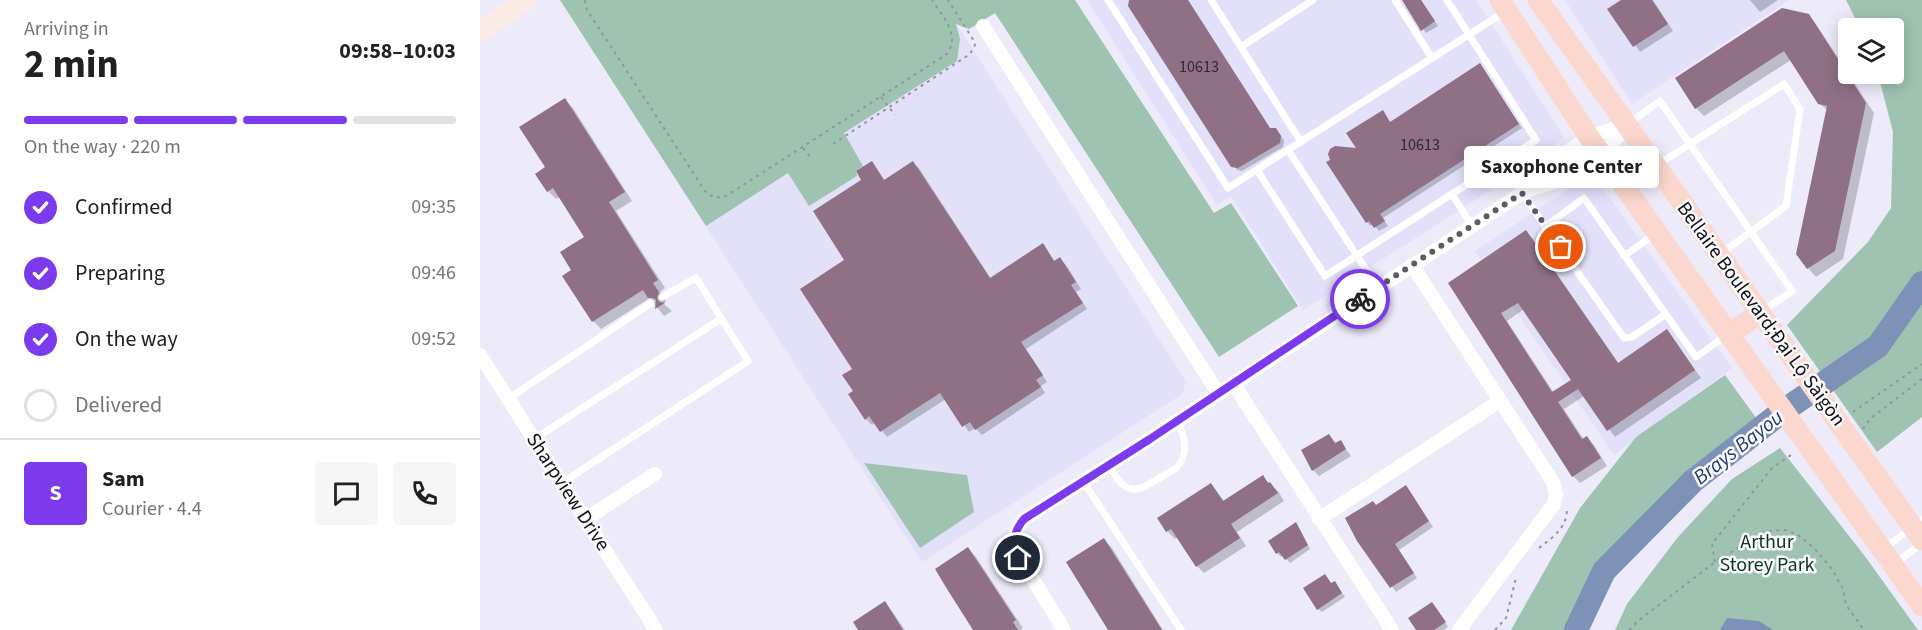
<!DOCTYPE html>
<meta charset="utf-8">
<style>
:root{--surface:#fff;--page:#f6f6f6;--text:#202124;--muted:#757577;--line:#e0e0e0;--accent:#7c3aed}
body{margin:0;font-family:"Source Sans 3",sans-serif;background:var(--page);color:var(--text);height:100vh;display:flex;flex-direction:column;font-size:22px;white-space:nowrap}
*{box-sizing:border-box;margin:0}
p{font-size:20px;color:var(--muted)}
.icon{flex:none;width:33px;height:33px;fill:none;stroke:currentColor;stroke-width:2;stroke-linecap:round;stroke-linejoin:round}
.map{position:relative;flex:1;overflow:hidden}
.details{display:flex;flex-direction:column;background:var(--surface);width:480px}
.details>*{flex:none}
.tools{position:absolute;left:1358px;top:18px;display:grid;gap:12px}
.tools a{display:grid;place-items:center;width:66px;height:66px;border-radius:6px;background:var(--surface);box-shadow:0 3px 15px #0003;font-size:30px}
.pin{position:absolute;display:grid;place-items:center;width:51px;height:51px;color:#fff;margin:-26px;border:3px solid #fff;border-radius:50%;box-shadow:0 2px 6px #0007}
.courier{position:absolute;display:grid;place-items:center;width:60px;height:60px;margin:-30px;border:4px solid #7c3aed;border-radius:50%;background:#fff;color:#222;box-shadow:0 2px 8px #0007}
.bubble{position:absolute;height:42px;border-radius:6px;background:var(--surface);box-shadow:0 3px 15px #0003;font-size:20px;font-weight:700;line-height:42px;text-align:center}
.overview em{font-style:normal;font-weight:700}
.overview div{display:flex;flex-direction:column-reverse}
.overview{display:flex;align-items:center;justify-content:space-between;height:102px;padding:0 24px}
h1{font-size:39px;font-weight:700;line-height:45px}
.bar{display:grid;grid-template-columns:repeat(4,1fr);gap:9px 6px;align-content:center;height:72px;padding:0 24px}
.bar i{height:8px;border-radius:4px;background:var(--line)}
.bar .on{background:var(--accent)}
.bar p{grid-column:span 4}
.line{display:flex;align-items:center;gap:15px;padding:0 24px;border-top:2px solid var(--line)}
.line div{flex:1}
.round{display:grid;place-items:center;flex:none;width:63px;height:63px;border-radius:6px;background:var(--page)}
ol{padding:0 24px;list-style:none}
li{display:flex;align-items:center;gap:18px;height:66px}
li p{margin-inline-start:auto}
li .icon{padding:6px;border-radius:50%;background:var(--accent);color:#fff;stroke-width:4}
li:last-child{color:var(--muted)}
li i{width:33px;height:33px;border:3px solid var(--line);border-radius:50%}
main{display:flex;flex:1;min-height:0}
.map>svg:first-child{display:block}
.built{fill:#e3e0fa}
.green{fill:#9ec4b1}
.water{fill:#7e92b8}
.shadow{fill:#0003;fill-rule:evenodd}
.lines{fill:none;stroke-linecap:round;stroke-linejoin:round}
.river{stroke:#7e92b8;stroke-width:24}
.building{fill:#8f7085;fill-rule:evenodd}
.path{stroke:#9593a1;stroke-width:2;stroke-dasharray:3 4.5;stroke-linecap:butt}
.service{stroke:#fff;stroke-width:7}
.minor{stroke:#fff;stroke-width:14}
.secondary{stroke:#fdebe6;stroke-width:20}
.primary{stroke:#fbd7cd;stroke-width:21}
.done{stroke:#5d5b68;stroke-width:6;stroke-dasharray:0 10.8}
.route{stroke:#7c3aed;stroke-width:8}
.labels{text-anchor:middle;dominant-baseline:central;stroke-width:5;stroke-linejoin:round;paint-order:stroke}
.number-label{font-size:16px;fill:#302635}
.street-label{font-size:20px;fill:#100e1a;stroke:#fafafa}
.park-label{font-size:20px;fill:#0a3525;stroke:#fafafa}
.water-label{font-size:21px;font-style:italic;fill:#203869;stroke:#fafafa}
</style>
<main>
<section class="details">
<div class="overview"><div><h1>2 min</h1><p>Arriving in</p></div><em>09:58–10:03</em></div>
<div class="bar"><i class="on"></i><i class="on"></i><i class="on"></i><i></i><p>On the way · 220 m</p></div>
<ol>
<li><svg class="icon" aria-label="check" viewBox="0 0 24 24"><path d="M5 12l5 5 9-10"/></svg>Confirmed<p>09:35</p></li>
<li><svg class="icon" aria-label="check" viewBox="0 0 24 24"><path d="M5 12l5 5 9-10"/></svg>Preparing<p>09:46</p></li>
<li><svg class="icon" aria-label="check" viewBox="0 0 24 24"><path d="M5 12l5 5 9-10"/></svg>On the way<p>09:52</p></li>
<li><i></i>Delivered</li>
</ol>
<div class="line" style="height:108px"><b class="round" style="background:var(--accent);color:#fff">S</b><div><b>Sam</b><p>Courier · 4.4</p></div><a class="round"><svg class="icon" aria-label="chat" viewBox="0 0 24 24"><path d="M4 5h16v11H9l-5 4z"/></svg></a><a class="round"><svg class="icon" aria-label="phone" viewBox="0 0 24 24"><path d="M5 4h4l2 5-3 2q2 4 5 5l2-3 5 2v4C11 20 4 13 5 4z"/></svg></a></div>
</section>
<div class="map">
<svg width="1442" height="630" viewBox="0 0 1442 630">
<rect width="100%" height="100%" fill="#edebfa"/>
<g class="built">
<path d="M80 0H461L706 381 702 394 442 562Z"/>
<path d="M607 0H996L1084 137 1050 165 823 310 751 196 737 205Z"/>
<path d="M1085 0H1309L1152 104Z"/>
<path d="M1116 179 1252 368 1134 455 995 251 1102 180Z"/>
</g>
<g class="green">
<path d="M80 0H595L734 213 751 203 818 306 739 357 515 13 489 29 476 24 480 39 477 61 364 133 383 166 376 171 377 176 329 206 308 173 226 226Z"/>
<path d="M1366 0H1442V417L1397 452 1307 325 1388 242 1411 208 1413 132 1398 74H1413V28H1380Z"/>
<path d="M1245 375 1282 426 1255 442 1187 505 1131 577 1105 630H1031L1100 508 1156 437Z"/>
<path d="M1300 448 1384 555 1438 630H1135L1147 604 1198 537 1252 479Z"/>
<path d="M384 463 487 475 494 512 440 548Z"/>
</g>
<path class="water" d="M1247 618 1279 621 1293 630H1240Z"/>
<g class="shadow">
<path d="M651 0H708L791 130 795 129 800 134 804 141 803 147 762 171 757 170Z"/>
<path d="M924 0H941L958 26 946 33Z"/>
<path d="M1143 0H1173L1193 31 1160 52 1129 9Z"/>
<path d="M1270 0H1298L1280 12Z"/>
<path d="M1328 15 1336 24 1394 113 1363 259 1336 277 1328 268 1348 111 1339 103 1311 60 1224 116 1216 108Z"/>
<path d="M1000 65 1042 128 903 218 908 226 899 231 893 224 890 226 887 222 879 150 906 116 911 123Z"/>
<path d="M85 100 93 108 152 201 136 211 185 288 180 292 186 301 184 304 192 311 184 316 170 298 121 329 113 321 93 271 106 237 80 197 76 199 68 191 57 174 67 168Z"/>
<path d="M392 162 405 181 433 163 439 168 511 279 563 245 575 262 580 259 586 265 601 289 596 292 607 309 546 349 567 382 561 386 565 393 502 435 495 428 489 432 466 399 407 437 395 422 392 425 386 419 375 391 366 260 383 180Z"/>
<path d="M1046 232 1053 239 1139 364 1187 331 1221 378 1135 437 1104 396 1084 409 1104 440 1107 438 1114 445 1127 466 1100 483 1093 476 970 283ZM1044 309 1093 380 1074 393 1027 321Z"/>
<path d="M849 436 857 444 860 442 871 456 839 476 833 470 823 451Z"/>
<path d="M782 477 798 491 804 501 757 532 766 546 724 573 717 566 698 537 695 539 687 531 731 485 745 502Z"/>
<path d="M926 487 953 527 919 550 937 578 916 592 894 561 896 506Z"/>
<path d="M816 524 830 549 810 563 803 555 801 557 797 553Z"/>
<path d="M624 540 632 548 683 630H630Z"/>
<path d="M488 549 496 557 543 628 540 630H495Z"/>
<path d="M855 583 865 597 842 612 838 609Z"/>
<path d="M404 603 412 611 425 630H380Z"/>
<path d="M956 608 968 627 963 630H938Z"/>
</g>
<g class="lines">
<path class="river" d="M1096 630 1124 571 1213 481 1303 411 1398 346 1442 283"/>
</g>
<g class="building">
<path d="M649 0H708L790 128H796L801 136 800 143 758 168 751 167 648 6Z"/>
<path d="M922 0H941L955 21 941 31Z"/>
<path d="M1141 0H1172L1188 24 1153 47 1127 9Z"/>
<path d="M1302 8 1329 14 1386 103 1355 251 1327 269 1316 254 1347 106 1338 104 1304 51 1215 109 1195 78Z"/>
<path d="M1000 63 1039 124 900 214 905 221 894 228 889 221 886 223 846 162 850 160 848 154 850 149 855 146 876 148 866 133 903 110 910 122Z"/>
<path d="M85 98 145 192 129 202 178 280 173 283 179 292 177 299 180 302 185 303 175 309 176 300 173 298H168L163 290 112 322 82 276 91 270 80 252 104 237 73 188 67 192 55 174 65 167 39 127Z"/>
<path d="M392 161 404 180 433 161 510 278 563 243 574 261 580 257 596 282 591 285 603 303 541 342 563 375 556 380 561 387 495 430 490 422 482 427 460 393 400 432 389 416 385 420 368 394 373 391 362 375 372 369 320 289 364 260 333 211 381 180 376 171Z"/>
<path d="M1046 230 1138 363 1187 329 1215 370 1127 431 1098 389 1078 402 1102 439 1107 436 1121 458 1092 477 968 283ZM1038 303 1091 380 1072 392 1021 313Z"/>
<path d="M849 434 855 443 861 440 866 449 832 471 821 450Z"/>
<path d="M783 475 788 483 790 482 798 493 751 524 760 538 716 567 691 529 686 532 677 518 731 483 743 501Z"/>
<path d="M926 485 949 521 915 544 934 573 910 588 877 541 865 518 893 501 896 505Z"/>
<path d="M816 522 828 545 805 560 799 552 796 554 788 541Z"/>
<path d="M624 538 682 630H628L586 562Z"/>
<path d="M488 547 536 620 533 622 538 630H493L467 589 455 569Z"/>
<path d="M845 574 851 583 855 581 862 593 837 610 823 588Z"/>
<path d="M405 601 423 630H378L373 622Z"/>
<path d="M952 602 966 622 954 630H936L928 618Z"/>
</g>
<g class="lines">
<g class="path">
<path d="M105 0 107 10 223 188C229 197 236 199 246 196L467 54C481 35 462 16 452 0"/>
<path d="M401 97 415 115"/>
<path d="M353 144 490 54 495 45 494 41 468 0"/>
<path d="M323 148 331 158"/>
<path d="M1373 412 1442 364"/>
<path d="M1383 429 1391 418 1442 379"/>
<path d="M1059 548C1073 537 1087 528 1087 509"/>
<path d="M1235 562 1232 544 1292 468 1314 453"/>
<path d="M1015 630 1026 618 1036 578"/>
<path d="M1149 630 1158 621 1235 562 1285 531 1307 530 1318 535 1333 547 1352 569 1363 589 1366 605 1384 630"/>
</g>
<g class="service">
<path d="M628 0 748 188 1026 11"/>
<path d="M731 0 821 142"/>
<path d="M915 0 952 58"/>
<path d="M967 0 1056 140 972 194 992 226"/>
<path d="M761 47 833 0"/>
<path d="M1148 124 1180 101 1312 291 1281 312"/>
<path d="M808 150 898 288"/>
<path d="M1177 165 1304 84 1320 109 1306 206 1242 253"/>
<path d="M777 170 845 276 972 194"/>
<path d="M1042 193 1144 338 1152 337 1186 314"/>
<path d="M1066 226 1104 198 1216 357 1247 335"/>
<path d="M1144 256 1175 234"/>
<path d="M28 399 171 303"/>
<path d="M54 439 241 319"/>
<path d="M628 465C633 472 638 482 646 487 657 493 667 485 676 480 682 476 691 472 696 468 710 455 705 434 696 421"/>
<path d="M603 481 701 630"/>
<path d="M82 483 268 361 216 278 182 297"/>
<path d="M1403 549 1442 520"/>
<path d="M1415 564 1442 543"/>
</g>
<g class="minor">
<path d="M503 26 738 393"/>
<path d="M1048 190 1081 180 1123 156 1146 125"/>
<path d="M932 265 1073 482 1076 495 1074 504 979 630"/>
<path d="M0 355 176 630"/>
<path d="M753 383 912 630"/>
<path d="M106 519 175 474"/>
<path d="M839 519 1020 401"/>
<path d="M584 630 535 550C534 536 536 529 544 519L670 439 1042 193 1072 162 1109 137 1146 125"/>
</g>
<path class="secondary" d="M0 31 47 0"/>
<g class="primary">
<path d="M1020 0 1109 137 1442 606"/>
<path d="M1058 0 1442 540"/>
<path d="M1249 334 1280 313"/>
</g>
</g>
<g class="lines">
<path class="done" d="M880 299 1042 193 1081 247"/>
<path class="route" d="M538 558C531 543 534 531 544 519L670 439 880 299"/>
</g>
<g class="labels">
<g class="number-label">
<text x="719" y="67">10613</text>
<text x="940" y="145">10613</text>
</g>
<g class="street-label">
<text transform="translate(1281 314) rotate(54)">Bellaire Boulevard;Đại Lộ Sàigòn</text>
<text transform="translate(88 492) rotate(57)">Sharpview Drive</text>
</g>
<g class="park-label">
<text x="1287" y="542">Arthur<tspan x="1287" dy="23">Storey Park</tspan></text>
</g>
<g class="water-label">
<text transform="translate(1258 447) rotate(-38)">Brays Bayou</text>
</g>
</g>
</svg>
<div class="tools">
<a><svg class="icon" aria-label="layers" viewBox="0 0 24 24"><path d="M12 4l9 5-9 5-9-5zM3 14l9 5 9-5"/></svg></a>
</div>
<div class="pin" style="left:1081px;top:247px;background:#ea580c"><svg class="icon" aria-label="bag" viewBox="0 0 24 24"><path d="M5 8h14l-1 12H6zM9 8a3 3 0 0 1 6 0"/></svg></div>
<div class="pin" style="left:538px;top:558px;background:#1f2937"><svg class="icon" aria-label="home" viewBox="0 0 24 24"><path d="M3 11l9-7 9 7M6 9v11h12V9"/></svg></div>
<div class="courier" style="left:880px;top:299px"><svg class="icon" aria-label="bike" viewBox="0 0 24 24"><circle cx="6" cy="16" r="4"/><circle cx="18" cy="16" r="4"/><path d="M6 16l4-8h5l3 8M10 8l3 8H6M13 5h3"/></svg></div>
<div class="bubble" style="left:984px;top:146px;width:195px">Saxophone Center</div>
</div>
</main>
